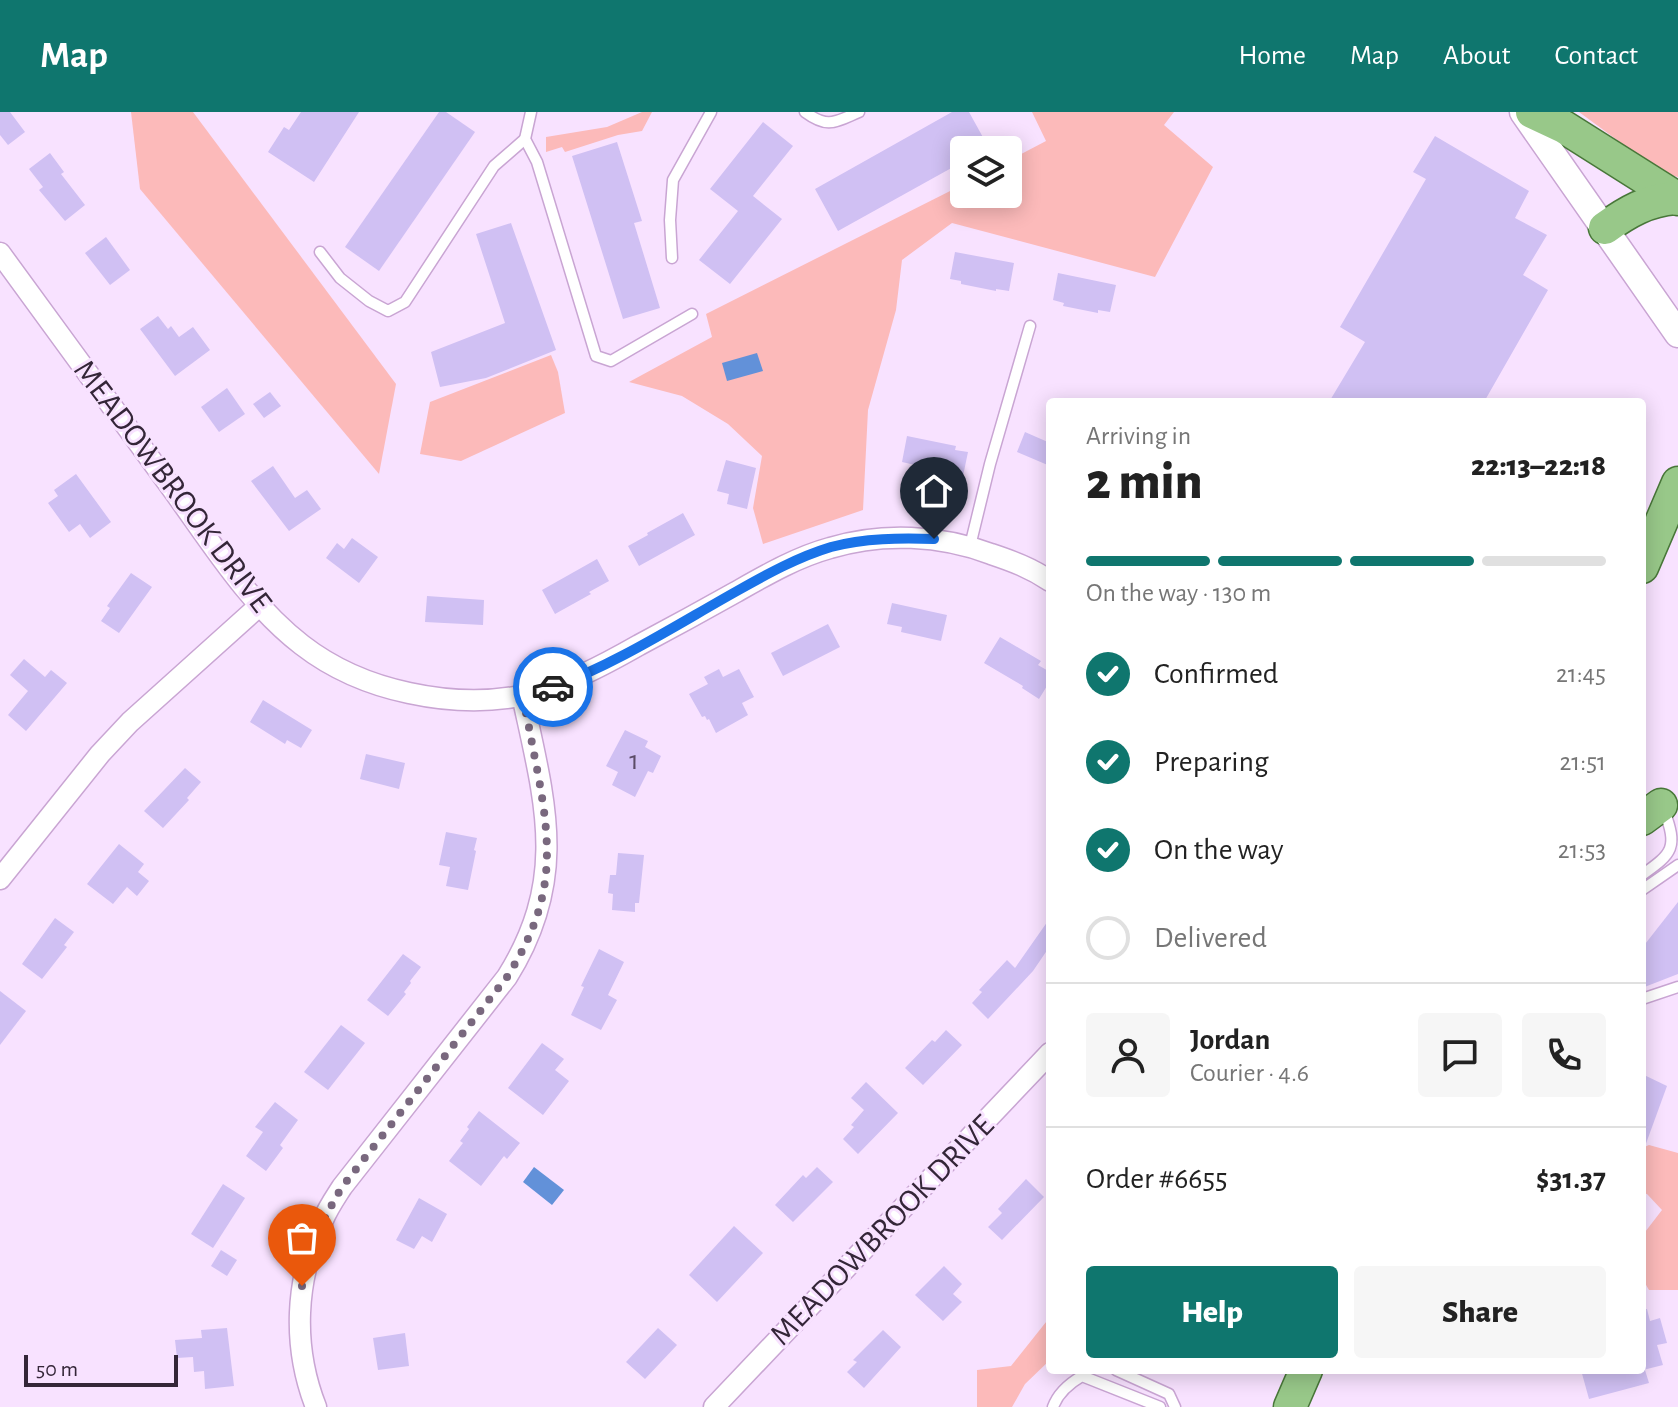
<!DOCTYPE html>
<meta charset="utf-8">
<style>
:root{--surface:#fff;--page:#f6f6f6;--text:#222;--muted:#767676;--line:#e0e0e0;--accent:#0f766e}
body{margin:0;font-family:"Alegreya Sans",sans-serif;background:var(--page);color:var(--text);height:100vh;display:flex;flex-direction:column;font-size:30px;white-space:nowrap}
*{box-sizing:border-box;margin:0}
p{font-size:26px;color:var(--muted)}
.icon{flex:none;width:44px;height:44px;fill:none;stroke:currentColor;stroke-width:2;stroke-linecap:round;stroke-linejoin:round}
.map{position:relative;flex:1;overflow:hidden}
.panel{position:absolute;left:1046px;top:286px;width:600px;height:976px;display:flex;flex-direction:column;background:var(--surface);border-radius:8px;box-shadow:0 4px 20px #0003}
.panel>*{flex:none}
.tools{position:absolute;left:950px;top:24px;display:grid;gap:16px}
.tools a{display:grid;place-items:center;width:72px;height:72px;border-radius:8px;background:var(--surface);box-shadow:0 4px 20px #0003;font-size:40px}
.scale{position:absolute;left:24px;bottom:20px;width:154px;box-sizing:border-box;padding-left:8px;border:4px solid #342638;border-top:0;font-size:22px;line-height:28px;white-space:nowrap;color:#342638;-webkit-text-stroke:6px #f8e2ff;paint-order:stroke}
.pin{position:absolute;display:grid;place-items:center;width:68px;height:68px;color:#fff;margin:-82px -34px;border-radius:50% 50% 50% 0;rotate:-45deg;box-shadow:0 0 8px #0007}
.pin .icon{rotate:45deg}
.courier{position:absolute;display:grid;place-items:center;width:80px;height:80px;margin:-40px;border:6px solid #1a73e8;border-radius:50%;background:#fff;color:#222;box-shadow:0 2px 10px #0007}
.headline em{font-style:normal;font-weight:800}
.headline div{display:flex;flex-direction:column-reverse}
.headline{display:flex;align-items:center;justify-content:space-between;height:136px;padding:0 40px}
h1{font-size:52px;font-weight:800;line-height:60px}
.bar{display:grid;grid-template-columns:repeat(4,1fr);gap:12px 8px;align-content:center;height:96px;padding:0 40px}
.bar i{height:10px;border-radius:6px;background:var(--line)}
.bar .on{background:var(--accent)}
.bar p{grid-column:span 4}
.line{display:flex;align-items:center;gap:20px;padding:0 40px;border-top:2px solid var(--line)}
.line div{flex:1}
.round{display:grid;place-items:center;flex:none;width:84px;height:84px;border-radius:8px;background:var(--page)}
ol{padding:0 40px;list-style:none}
li{display:flex;align-items:center;gap:24px;height:88px}
li p{margin-inline-start:auto}
li .icon{padding:8px;border-radius:50%;background:var(--accent);color:#fff;stroke-width:4}
li:last-child{color:var(--muted)}
li i{width:44px;height:44px;border:4px solid var(--line);border-radius:50%}
.action{display:flex;gap:16px;margin-top:auto;padding:16px 40px}
.action a{flex:1;height:92px;border-radius:8px;background:var(--accent);color:#fff;font-size:32px;font-weight:800;line-height:92px;text-align:center}
.action a+a{background:var(--page);color:var(--text)}
header{display:flex;align-items:center;gap:48px;box-sizing:border-box;height:112px;padding:0 40px;background:var(--accent);color:#fff}
header strong{font-size:38px}
nav{display:flex;gap:44px;margin-inline-start:auto;font-size:28px}
.map>svg:first-child{display:block}
.green{fill:#fcbaba}
.water{fill:#6291d9}
.building{fill:#d0c0f3}
.lines{fill:none;stroke-linecap:round;stroke-linejoin:round}
.service-casing{stroke:#c9a5d3;stroke-width:13}
.minor-casing{stroke:#c9a5d3;stroke-width:23}
.tertiary-casing{stroke:#c9a5d3;stroke-width:29}
.primary-casing{stroke:#487739;stroke-width:35}
.service{stroke:#fff;stroke-width:10}
.minor{stroke:#fff;stroke-width:20}
.tertiary{stroke:#fff;stroke-width:26}
.primary{stroke:#98c889;stroke-width:32}
.done{stroke:#79687e;stroke-width:8;stroke-dasharray:0 14.4}
.route{stroke:#1a73e8;stroke-width:10}
.labels{text-anchor:middle;dominant-baseline:central;stroke-width:6;stroke-linejoin:round;paint-order:stroke}
.number-label{font-size:28px;fill:#5b4c67}
.street-label{font-size:32px;fill:#342638;stroke:#f8e2ff}
</style>
<header>
<strong>Map</strong>
<nav><a>Home</a><a>Map</a><a>About</a><a>Contact</a></nav>
</header>
<div class="map">
<svg width="1678" height="1295" viewBox="0 0 1678 1295">
<rect width="100%" height="100%" fill="#f8e2ff"/>
<g class="green">
<path d="M131 0H193L396 272 379 362 140 77Z"/>
<path d="M642 0H652L642 19 618 23 565 40 562 35 546 40V25L607 15Z"/>
<path d="M1032 0H1174L1164 13 1213 55 1155 165 952 111 902 148 896 198 868 298 863 398 763 432 753 396 762 344 728 312 682 284 629 270 712 225 706 202 964 72V82H1008V49L1046 29Z"/>
<path d="M1579 0H1678V65L1662 61Z"/>
<path d="M551 243 558 260 565 301 461 349 420 342 430 290Z"/>
<path d="M1649 1033 1678 1041V1178H1649L1642 1166V1124L1662 1098 1647 1082 1642 1081V1036Z"/>
<path d="M1050 1205V1248L1025 1272 1012 1295H977V1258L1011 1254Z"/>
</g>
<g class="water">
<path d="M757 241 763 259 727 269 722 251Z"/>
<path d="M534 1055 564 1078 552 1093 523 1070Z"/>
</g>
<g class="building">
<path d="M0 0H10L25 20 8 33 0 23Z"/>
<path d="M301 0H359L314 70 268 40 284 15 289 18Z"/>
<path d="M439 0H446L475 20 379 159 345 135Z"/>
<path d="M952 0H969L990 38H964V49L838 119 815 77Z"/>
<path d="M763 10 793 34 753 84 782 107 730 172 699 148 738 99 710 77Z"/>
<path d="M1435 24 1529 79 1515 106 1547 123 1523 163 1548 178 1484 290H1329L1365 230 1340 215 1426 67 1413 60Z"/>
<path d="M617 30 642 109 634 111 660 196 623 207 572 44Z"/>
<path d="M50 41 64 60 61 62 85 93 65 109 39 78 43 75 29 57Z"/>
<path d="M511 111 556 238 486 266 440 275 431 240 505 211 476 122Z"/>
<path d="M106 125 130 158 110 173 85 141Z"/>
<path d="M955 140 1014 151 1009 179 996 177V179L961 172V169L950 167Z"/>
<path d="M1058 161 1116 173 1110 200 1098 198V201L1063 194 1064 191 1053 188Z"/>
<path d="M158 204 168 217 171 214 179 225 193 215 210 238 175 264 140 217Z"/>
<path d="M227 276 245 302 219 320 201 295Z"/>
<path d="M270 280 281 294 264 306 253 292Z"/>
<path d="M1025 320 1050 331V354L1017 340Z"/>
<path d="M907 324 956 334 955 338 968 340 963 364 902 350Z"/>
<path d="M726 348 756 356 747 397 727 392 729 382 717 379Z"/>
<path d="M273 354 295 386 307 378 321 397 289 419 251 369Z"/>
<path d="M76 362 111 410 90 426 80 412 69 420 48 391 58 384 54 378Z"/>
<path d="M683 401 695 423 639 454 628 434 648 423 647 421Z"/>
<path d="M352 426 378 445 359 471 326 446 337 431 344 437Z"/>
<path d="M597 447 609 469 589 480 591 482 555 502 542 478Z"/>
<path d="M131 461 152 475 119 521 101 509 110 496 107 494Z"/>
<path d="M427 484 484 488 483 513 425 510Z"/>
<path d="M892 491 947 503 941 529 901 520 902 515 887 512Z"/>
<path d="M828 512 840 535 783 564 771 541Z"/>
<path d="M1000 525 1041 549 1038 553 1050 560V569L1039 587 1022 576 1023 574 984 551Z"/>
<path d="M24 547 45 565 51 558 67 571 26 619 8 603 28 579 10 563Z"/>
<path d="M719 557 723 565 739 557 754 585 742 591 748 603 716 621 709 607 707 608 705 604 702 605 689 582 708 572 704 565Z"/>
<path d="M263 588 312 618 301 636 287 628 285 632 250 610Z"/>
<path d="M625 618 648 629 645 635 661 644 653 661 648 659 635 685 612 673 618 660 606 654Z"/>
<path d="M366 642 405 651 399 677 360 667Z"/>
<path d="M185 656 201 670 187 686 189 688 163 716 144 699Z"/>
<path d="M446 720 477 726 474 738 476 739 468 778 446 774 450 755 439 753Z"/>
<path d="M119 732 144 752 138 760 149 769 137 784 127 775 113 792 87 772Z"/>
<path d="M618 741 644 743 639 791H635V800L612 798 613 782 608 781 610 763H616Z"/>
<path d="M1678 790V862L1642 876V836Z"/>
<path d="M55 806 74 820 64 833 67 835 42 867 22 852Z"/>
<path d="M1050 806V834L1033 859 988 907 972 891 982 880 979 878 1007 848 1015 856Z"/>
<path d="M599 837 624 850 608 883 617 888 601 918 571 903 584 875 581 874Z"/>
<path d="M403 842 421 855 410 869 411 871 404 880 406 882 388 904 367 888Z"/>
<path d="M0 879 26 899 0 933Z"/>
<path d="M341 913 365 931 328 978 304 960Z"/>
<path d="M946 918 962 933 923 973 905 956 932 928 935 930Z"/>
<path d="M542 931 564 947 555 958 569 969 543 1003 508 976Z"/>
<path d="M1642 962 1667 974 1644 1037H1642Z"/>
<path d="M866 970 898 1001 858 1042 843 1027 854 1015 851 1013 864 998 851 986Z"/>
<path d="M275 990 298 1008 280 1033 283 1036 266 1059 246 1044 263 1020 255 1015Z"/>
<path d="M479 999 520 1031 507 1047 504 1044 481 1074 449 1049 463 1031 460 1029 469 1017 467 1015Z"/>
<path d="M817 1055 833 1070 793 1110 775 1093 803 1063 806 1066Z"/>
<path d="M1026 1067 1044 1085 1002 1128 988 1115 1002 1101 998 1097Z"/>
<path d="M223 1072 245 1086 213 1136 191 1122Z"/>
<path d="M419 1086 447 1102 432 1130 422 1124 414 1137 396 1128Z"/>
<path d="M734 1114 763 1141 717 1190 689 1163Z"/>
<path d="M221 1138 237 1148 227 1164 211 1154Z"/>
<path d="M944 1154 962 1172 953 1182 962 1190 943 1209 915 1183Z"/>
<path d="M1642 1197H1647L1650 1209 1660 1206 1667 1231 1657 1233 1663 1253 1643 1258H1645L1649 1271 1589 1287 1581 1258H1642Z"/>
<path d="M227 1216 234 1274 205 1277 204 1259 194 1260 193 1245 177 1246 175 1228 202 1226 201 1218Z"/>
<path d="M658 1216 677 1233 645 1267 626 1250Z"/>
<path d="M883 1218 901 1235 864 1276 847 1260 857 1250 853 1248Z"/>
<path d="M405 1221 409 1254 378 1258 373 1226Z"/>
</g>
<g class="lines">
<defs>
<g id="service">
<path d="M531 0 525 27 537 50 596 244 611 249 692 202"/>
<path d="M805 0C828 17 835 10 859 0"/>
<path d="M320 140 340 166 369 189 388 199 405 190 494 54 525 27"/>
<path d="M672 146 670 108 673 68 711 0"/>
<path d="M970 434 990 352 1030 214"/>
<path d="M1642 763C1673 741 1678 736 1664 698"/>
<path d="M1642 778 1678 753"/>
<path d="M1642 887 1678 875"/>
<path d="M1116 1258 1169 1282 1175 1295"/>
<path d="M1053 1295C1058 1281 1070 1271 1082 1264L1160 1295"/>
</g>
<g id="minor">
<path d="M0 141C58 220 115 299 173 378 212 432 249 492 302 533 333 557 371 573 409 581 446 589 488 591 525 583 566 573 602 554 639 533 671 516 704 498 736 480 766 463 797 445 830 436 882 420 941 423 991 442 1012 449 1031 456 1050 469"/>
<path d="M0 767 100 642 130 610 259 494"/>
<path d="M316 1295C292 1234 295 1167 323 1108 328 1096 335 1086 342 1075L507 865C569 766 545 690 522 583"/>
<path d="M714 1295 1050 941"/>
</g>
<path id="tertiary" d="M1523 0 1678 222"/>
<g id="primary">
<path d="M1532 0 1564 15 1678 87"/>
<path d="M1605 116C1627 100 1648 88 1675 86"/>
<path d="M1642 455 1678 371"/>
<path d="M1642 707 1661 693"/>
<path d="M1290 1295 1306 1258"/>
</g>
</defs>
<use href="#service" class="service-casing"/>
<use href="#minor" class="minor-casing"/>
<use href="#tertiary" class="tertiary-casing"/>
<use href="#primary" class="primary-casing"/>
<use href="#service" class="service"/>
<use href="#minor" class="minor"/>
<use href="#tertiary" class="tertiary"/>
<use href="#primary" class="primary"/>
</g>
<g class="lines">
<path class="done" d="M302 1174C312 1134 321 1110 342 1075L507 865C554 791 553 740 537 657 532 632 528 608 522 583L553 575"/>
<path class="route" d="M553 575C616 552 678 512 737 479 767 462 798 445 831 435 865 426 900 426 934 427"/>
</g>
<g class="labels">
<g class="number-label">
<text x="634" y="649">1</text>
</g>
<g class="street-label">
<text transform="translate(173 374) rotate(53)">MEADOWBROOK DRIVE</text>
<text transform="translate(882 1118) rotate(-46)">MEADOWBROOK DRIVE</text>
</g>
</g>
</svg>
<div class="tools">
<a><svg class="icon" aria-label="layers" viewBox="0 0 24 24"><path d="M12 4l9 5-9 5-9-5zM3 14l9 5 9-5"/></svg></a>
</div>
<div class="scale">50 m</div>
<div class="pin" style="left:302px;top:1174px;background:#ea580c"><svg class="icon" aria-label="bag" viewBox="0 0 24 24"><path d="M5 8h14l-1 12H6zM9 8a3 3 0 0 1 6 0"/></svg></div>
<div class="pin" style="left:934px;top:427px;background:#1f2937"><svg class="icon" aria-label="home" viewBox="0 0 24 24"><path d="M3 11l9-7 9 7M6 9v11h12V9"/></svg></div>
<div class="courier" style="left:553px;top:575px"><svg class="icon" aria-label="car" viewBox="0 0 24 24"><path d="M5 17H2v-5l4-1 3-4h7l3 4 3 1v5h-3M9 17h6M6 11h13"/><circle cx="7" cy="17" r="2"/><circle cx="17" cy="17" r="2"/></svg></div>
<section class="panel">
<div class="headline"><div><h1>2 min</h1><p>Arriving in</p></div><em>22:13–22:18</em></div>
<div class="bar"><i class="on"></i><i class="on"></i><i class="on"></i><i></i><p>On the way · 130 m</p></div>
<ol>
<li><svg class="icon" aria-label="check" viewBox="0 0 24 24"><path d="M5 12l5 5 9-10"/></svg>Confirmed<p>21:45</p></li>
<li><svg class="icon" aria-label="check" viewBox="0 0 24 24"><path d="M5 12l5 5 9-10"/></svg>Preparing<p>21:51</p></li>
<li><svg class="icon" aria-label="check" viewBox="0 0 24 24"><path d="M5 12l5 5 9-10"/></svg>On the way<p>21:53</p></li>
<li><i></i>Delivered</li>
</ol>
<div class="line" style="height:144px"><a class="round"><svg class="icon" aria-label="person" viewBox="0 0 24 24"><circle cx="12" cy="8" r="4"/><path d="M4 21q1-7 8-7t8 7"/></svg></a><div><b>Jordan</b><p>Courier · 4.6</p></div><a class="round"><svg class="icon" aria-label="chat" viewBox="0 0 24 24"><path d="M4 5h16v11H9l-5 4z"/></svg></a><a class="round"><svg class="icon" aria-label="phone" viewBox="0 0 24 24"><path d="M5 4h4l2 5-3 2q2 4 5 5l2-3 5 2v4C11 20 4 13 5 4z"/></svg></a></div>
<div class="line" style="height:104px"><div>Order #6655</div><b>$31.37</b></div>
<div class="action"><a>Help</a><a>Share</a></div>
</section>
</div>
